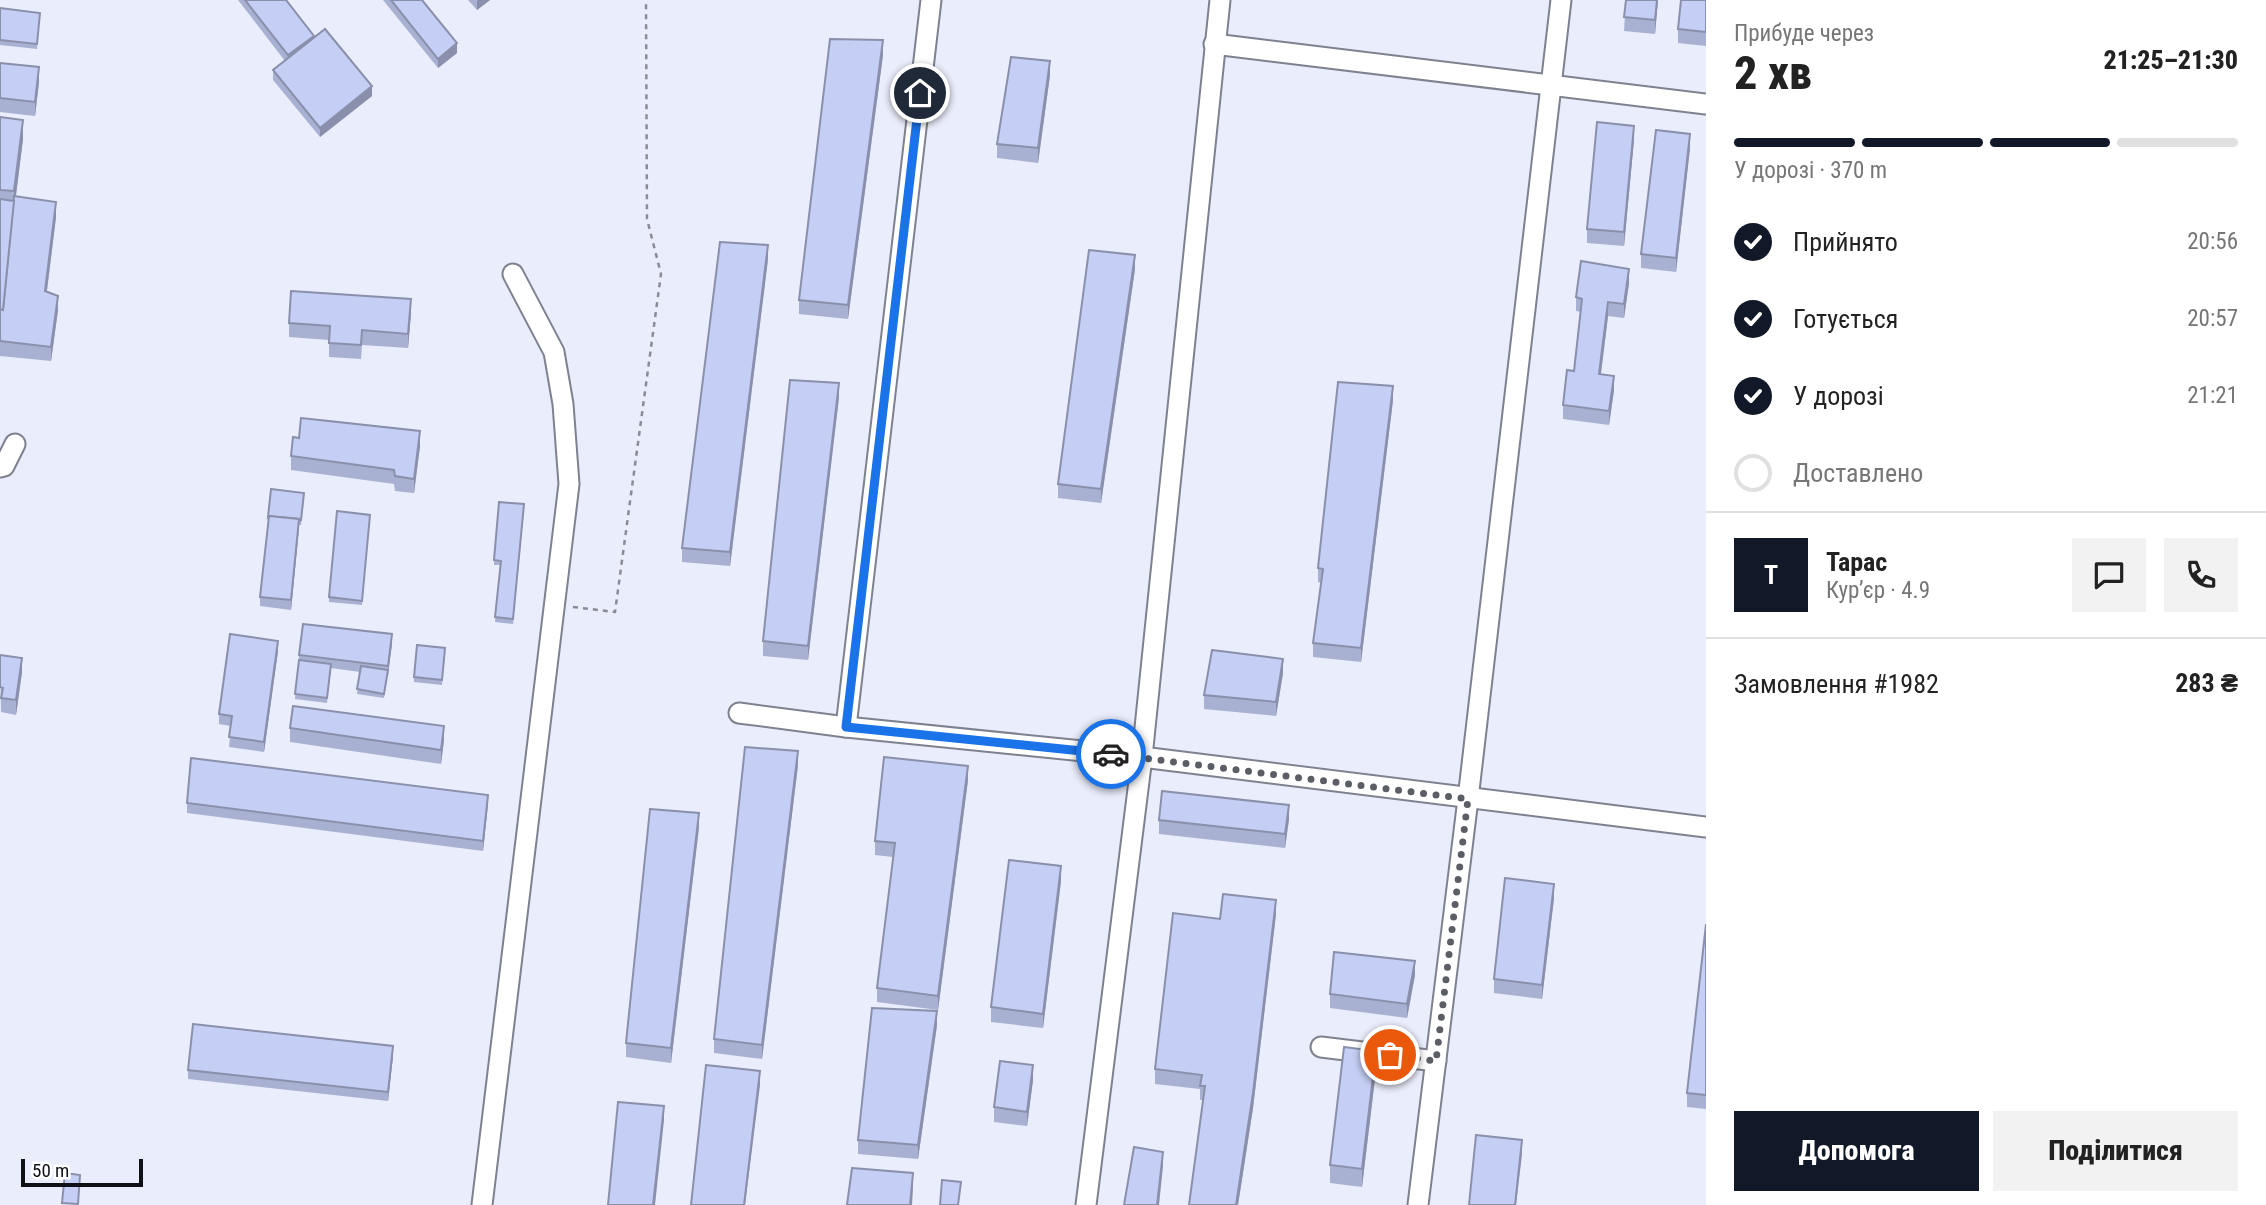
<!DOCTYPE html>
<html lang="uk">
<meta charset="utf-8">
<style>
:root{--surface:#fff;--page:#f2f2f2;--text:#222;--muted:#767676;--line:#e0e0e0;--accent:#111827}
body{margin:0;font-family:"Roboto Condensed",sans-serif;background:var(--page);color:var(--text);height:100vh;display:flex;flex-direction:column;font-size:26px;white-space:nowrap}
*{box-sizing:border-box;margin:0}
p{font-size:23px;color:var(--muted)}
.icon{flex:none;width:38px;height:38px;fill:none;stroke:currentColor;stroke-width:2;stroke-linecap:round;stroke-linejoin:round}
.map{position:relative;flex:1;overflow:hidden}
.drawer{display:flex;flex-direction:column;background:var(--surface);width:560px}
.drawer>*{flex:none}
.scale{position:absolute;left:21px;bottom:18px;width:122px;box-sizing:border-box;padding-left:7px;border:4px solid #101116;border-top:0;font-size:19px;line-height:24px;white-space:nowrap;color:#101116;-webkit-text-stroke:5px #fff;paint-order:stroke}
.pin{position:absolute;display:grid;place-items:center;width:60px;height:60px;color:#fff;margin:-30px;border:4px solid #fff;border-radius:50%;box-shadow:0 2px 7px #0007}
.courier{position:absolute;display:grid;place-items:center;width:70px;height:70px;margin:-35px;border:5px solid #1a73e8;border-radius:50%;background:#fff;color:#222;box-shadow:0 2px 9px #0007}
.summary em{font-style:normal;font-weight:800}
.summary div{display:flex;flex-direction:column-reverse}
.summary{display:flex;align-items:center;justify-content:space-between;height:119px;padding:0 28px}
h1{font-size:46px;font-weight:800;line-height:52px}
.bar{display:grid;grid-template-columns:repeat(4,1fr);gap:10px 7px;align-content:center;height:84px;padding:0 28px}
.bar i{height:9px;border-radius:5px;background:var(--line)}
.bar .on{background:var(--accent)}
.bar p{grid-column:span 4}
.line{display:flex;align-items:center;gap:18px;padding:0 28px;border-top:2px solid var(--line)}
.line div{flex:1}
.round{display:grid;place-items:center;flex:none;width:74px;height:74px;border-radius:0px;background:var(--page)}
ol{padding:0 28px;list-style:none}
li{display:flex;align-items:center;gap:21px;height:77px}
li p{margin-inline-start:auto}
li .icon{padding:7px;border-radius:50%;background:var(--accent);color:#fff;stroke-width:4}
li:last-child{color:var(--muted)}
li i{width:38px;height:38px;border:4px solid var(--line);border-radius:50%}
.primary-button{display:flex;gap:14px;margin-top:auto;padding:14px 28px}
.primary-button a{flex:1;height:80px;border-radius:0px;background:var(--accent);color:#fff;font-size:28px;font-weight:800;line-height:80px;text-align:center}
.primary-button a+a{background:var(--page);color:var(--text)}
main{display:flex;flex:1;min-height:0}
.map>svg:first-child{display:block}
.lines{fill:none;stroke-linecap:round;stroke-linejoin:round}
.minor-casing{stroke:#7e818e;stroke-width:23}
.path{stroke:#898b95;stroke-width:2.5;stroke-dasharray:5 5;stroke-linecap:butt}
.minor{stroke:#fff;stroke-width:19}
.wall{fill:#a9b1d2}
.shaded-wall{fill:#8a90ab}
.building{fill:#c5cef4;stroke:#8a90ab;stroke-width:2}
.done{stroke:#5c5e66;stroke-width:7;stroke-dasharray:0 12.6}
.route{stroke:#1a73e8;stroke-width:9}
</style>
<main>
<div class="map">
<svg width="1706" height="1205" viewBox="0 0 1706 1205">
<rect width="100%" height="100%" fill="#eaedfb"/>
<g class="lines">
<defs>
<g id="minor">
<path d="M1214 44 1706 104"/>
<path d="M0 467 4 466 15 444"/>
<path d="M739 713 846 727 1142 757 1706 827"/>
<path d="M846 727 931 0"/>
<path d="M1321 1047 1436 1061"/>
<path d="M482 1205 569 484 563 404 554 352 513 274"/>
<path d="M1086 1205 1142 757 1220 0"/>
<path d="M1418 1205 1468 799 1561 0"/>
</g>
</defs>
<use href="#minor" class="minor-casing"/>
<path class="path" d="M573 607 615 612 661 274 647 219 646 0"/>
<use href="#minor" class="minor"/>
</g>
<g class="wall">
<path d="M238 0H286L314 38 372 96 320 137 273 80V70L285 61Z"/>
<path d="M383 0H422L457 53 438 68Z"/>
<path d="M468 0H490L477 10Z"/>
<path d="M1626 0H1658L1655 34 1624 31Z"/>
<path d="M1706 0V46L1678 43V29Z"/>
<path d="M0 8 40 13 37 49 0 45Z"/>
<path d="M883 55 848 319 799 314V300Z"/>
<path d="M0 63 39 82 35 116 0 112Z"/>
<path d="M1050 75 1038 163 997 158V144Z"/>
<path d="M0 117 23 139 16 196 56 217 47 291 58 310 51 361 0 356Z"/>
<path d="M1634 140 1624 246 1587 243V229Z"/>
<path d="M1690 148 1676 272 1641 268V254Z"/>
<path d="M768 259 730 566 682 562V548Z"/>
<path d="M1135 269 1101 503 1058 498V484Z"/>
<path d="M1629 283 1624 318 1608 316 1601 374 1614 390 1609 425 1563 419V405L1574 371 1581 312 1576 311V297Z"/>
<path d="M411 313 408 348 362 345 361 359 329 357V340L289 337V323Z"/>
<path d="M839 397 808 660 763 656V641Z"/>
<path d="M1393 400 1361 662 1313 657V643L1321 583 1318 582V568Z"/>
<path d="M420 446 414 493 395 491 394 484 291 470V456Z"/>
<path d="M304 498 301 525H299L291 610 260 606V597Z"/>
<path d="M524 509 513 624 495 622 500 565H494V560Z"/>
<path d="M370 515 362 605 329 602V597Z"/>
<path d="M392 644 384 698 357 694 360 672 331 668 327 703 295 699 299 655Z"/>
<path d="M278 651 264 752 229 747 231 726 219 724V714Z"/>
<path d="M445 653 442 685 414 682V677Z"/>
<path d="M0 655 22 672 16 715 1 712Z"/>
<path d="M1283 673 1276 716 1204 709V695Z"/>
<path d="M290 728 444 740 441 764 290 742Z"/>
<path d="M798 765 762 1059 714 1053V1039Z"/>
<path d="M968 780 938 1010 877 1002V988L893 857 875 855V841Z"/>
<path d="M187 803 488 804 483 851 187 813Z"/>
<path d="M1289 819 1285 848 1159 834V820Z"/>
<path d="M699 827 671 1063 626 1057V1043Z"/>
<path d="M1061 881 1043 1028 991 1022V1007Z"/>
<path d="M1554 898 1542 999 1494 993V979Z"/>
<path d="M1276 914 1253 1108 1238 1205H1189L1203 1100H1200V1089L1155 1084V1069L1220 919Z"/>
<path d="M1706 924V1109L1687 1107V1093Z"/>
<path d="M1415 975 1407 1018 1330 1008V994Z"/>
<path d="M937 1025 918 1159 858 1154V1140Z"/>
<path d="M393 1056 388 1101 188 1079V1070Z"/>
<path d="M1376 1070 1362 1187 1330 1183V1165Z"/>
<path d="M1033 1080 1027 1126 994 1122V1107Z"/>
</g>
<g class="shaded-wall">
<path d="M478 0H490L477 10V1Z"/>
<path d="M1657 0H1658L1655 34V20Z"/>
<path d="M314 36V45L288 65V55Z"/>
<path d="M883 40V55L848 319V305Z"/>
<path d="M457 43V53L438 68V59Z"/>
<path d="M1050 61V75L1038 163V148Z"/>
<path d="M39 67V82L35 116V102Z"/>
<path d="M372 86V96L320 137V128Z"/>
<path d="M23 120V139L14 210V191Z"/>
<path d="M1634 126V140L1624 246V232Z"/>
<path d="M1690 134V148L1676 272V258Z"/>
<path d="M56 202V217L45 305V291Z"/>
<path d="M768 245V259L730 566V552Z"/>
<path d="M1135 255V269L1101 503V489Z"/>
<path d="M1629 269V283L1624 318V304Z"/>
<path d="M58 296V310L51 361V347Z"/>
<path d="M411 299V313L408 348V334Z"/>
<path d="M1608 302V316L1599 388V374Z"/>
<path d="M1614 376V390L1609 425V411Z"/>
<path d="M839 383V397L808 660V646Z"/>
<path d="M1393 386V400L1361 662V648Z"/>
<path d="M420 431V446L414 493V479Z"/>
<path d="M299 519V529L291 610V600Z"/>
<path d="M392 634V644L388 675V666Z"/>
<path d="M278 641V651L264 752V742Z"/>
<path d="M22 658V672L16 715V700Z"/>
<path d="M1283 659V673L1276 716V702Z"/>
<path d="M444 726V740L441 764V750Z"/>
<path d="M798 751V765L762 1059V1045Z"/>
<path d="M968 766V780L938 1010V996Z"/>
<path d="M488 795V804L483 851V841Z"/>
<path d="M1289 805V819L1285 848V834Z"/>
<path d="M699 813V827L671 1063V1048Z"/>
<path d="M1061 866V881L1043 1028V1014Z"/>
<path d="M1554 884V898L1542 999V985Z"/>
<path d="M1276 900V914L1253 1108 1238 1205H1236Z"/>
<path d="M1415 961V975L1407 1018V1004Z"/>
<path d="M937 1011V1025L918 1159V1145Z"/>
<path d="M393 1046V1056L388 1101V1092Z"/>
<path d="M1376 1051V1070L1362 1187V1169Z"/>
<path d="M1033 1065V1080L1027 1126V1112Z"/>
<path d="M760 1071V1085L745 1205H744Z"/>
<path d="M664 1106V1120L655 1205H653Z"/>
<path d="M1522 1140V1154L1516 1205H1515Z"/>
<path d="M1163 1152V1166L1159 1205H1157Z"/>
<path d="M913 1173V1187L912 1205H910Z"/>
</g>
<g class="building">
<path d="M245 0H286L314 36 288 55Z"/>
<path d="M391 0H422L457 43 438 59Z"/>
<path d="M1626 0H1657L1655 20 1624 17Z"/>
<path d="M1681 0H1706V32L1678 29Z"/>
<path d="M0 8 40 13 37 44 0 40Z"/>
<path d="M325 29 372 86 320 128 273 70Z"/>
<path d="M830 39 883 40 848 305 799 300Z"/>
<path d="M1011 57 1050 61 1038 148 997 144Z"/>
<path d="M0 63 39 67 35 102 0 98Z"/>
<path d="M0 117 23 120 14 191 0 190Z"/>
<path d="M1597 122 1634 126 1624 232 1587 229Z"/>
<path d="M1656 130 1690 134 1676 258 1641 254Z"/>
<path d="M14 196 56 202 45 291 58 296 51 347 0 341V309L3 310Z"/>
<path d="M0 199 14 201 3 310 0 309Z"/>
<path d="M720 242 768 245 730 552 682 548Z"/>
<path d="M1089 250 1135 255 1101 489 1058 484Z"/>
<path d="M1581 261 1629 269 1624 304 1608 302 1599 374 1614 376 1609 411 1563 405 1567 370 1574 371 1582 299 1576 297Z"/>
<path d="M291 291 411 299 408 334 362 330 361 345 329 343 330 326 289 323Z"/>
<path d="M790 380 839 383 808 646 763 641Z"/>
<path d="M1338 382 1393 386 1361 648 1313 643 1323 569 1318 568Z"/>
<path d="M301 418 420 431 414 479 395 476 394 470 291 456 293 437 299 438Z"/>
<path d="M271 489 304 493 301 520H299V519L269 516 268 517Z"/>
<path d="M499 502 524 504 513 619 495 617 501 561 494 560Z"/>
<path d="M337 511 370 515 362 601 329 597Z"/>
<path d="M269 516 299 519 291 600 260 597Z"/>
<path d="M303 624 392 634 388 666 299 655Z"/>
<path d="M230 634 278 641 264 742 229 737 232 716 219 714Z"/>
<path d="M417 645 445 648 442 680 414 677Z"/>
<path d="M1212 650 1283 659 1276 702 1204 695Z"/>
<path d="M0 655 22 658 16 700 1 698 3 688 0 687Z"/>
<path d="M299 660 331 664 327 698 295 694Z"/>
<path d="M361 666 388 670 384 694 357 689Z"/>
<path d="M293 706 444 726 441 750 290 728Z"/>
<path d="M745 747 798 751 762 1045 714 1039Z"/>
<path d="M884 757 968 766 938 996 877 988 895 843 875 841Z"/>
<path d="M191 758 488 795 483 841 187 803Z"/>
<path d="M1162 791 1289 805 1285 834 1159 820Z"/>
<path d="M650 809 699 813 671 1048 626 1043Z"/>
<path d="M1009 860 1061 866 1043 1014 991 1007Z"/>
<path d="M1505 878 1554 884 1542 985 1494 979Z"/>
<path d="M1223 894 1276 900 1253 1093 1236 1205H1189L1205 1086H1200L1202 1075 1155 1069 1173 913 1220 919Z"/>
<path d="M1706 924V1095L1687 1093Z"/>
<path d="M1334 952 1415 961 1407 1004 1330 994Z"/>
<path d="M872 1008 937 1011 918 1145 858 1140Z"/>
<path d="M193 1024 393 1046 388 1092 188 1070Z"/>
<path d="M1344 1047 1376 1051 1362 1169 1330 1165Z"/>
<path d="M1000 1061 1033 1065 1027 1112 994 1107Z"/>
<path d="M706 1065 760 1071 744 1205H691Z"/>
<path d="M618 1102 664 1106 653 1205H608Z"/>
<path d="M1476 1135 1522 1140 1515 1205H1469Z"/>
<path d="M1134 1147 1163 1152 1157 1205H1124Z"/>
<path d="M852 1168 913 1173 910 1205H847Z"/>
<path d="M65 1173 80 1175 78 1204 62 1203Z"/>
<path d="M942 1180 961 1182 958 1205H940Z"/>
</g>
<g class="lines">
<path class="done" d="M1111 754 1468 799 1436 1061 1390 1055"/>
<path class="route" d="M920 93 846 727 1111 754"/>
</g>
</svg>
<div class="scale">50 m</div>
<div class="pin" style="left:1390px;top:1055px;background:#ea580c"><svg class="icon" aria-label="bag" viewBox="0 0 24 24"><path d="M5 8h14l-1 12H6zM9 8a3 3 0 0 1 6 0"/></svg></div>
<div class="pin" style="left:920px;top:93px;background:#1f2937"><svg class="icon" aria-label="home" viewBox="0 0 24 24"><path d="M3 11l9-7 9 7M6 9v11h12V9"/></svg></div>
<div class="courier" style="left:1111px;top:754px"><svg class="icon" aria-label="car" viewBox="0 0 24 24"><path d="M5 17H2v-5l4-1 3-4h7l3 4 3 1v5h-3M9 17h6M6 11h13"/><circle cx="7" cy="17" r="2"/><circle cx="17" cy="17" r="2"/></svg></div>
</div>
<section class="drawer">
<div class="summary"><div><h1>2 хв</h1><p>Прибуде через</p></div><em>21:25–21:30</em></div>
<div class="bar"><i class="on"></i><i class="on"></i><i class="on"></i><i></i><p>У дорозі · 370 m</p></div>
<ol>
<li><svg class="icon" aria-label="check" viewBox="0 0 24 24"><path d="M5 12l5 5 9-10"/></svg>Прийнято<p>20:56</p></li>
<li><svg class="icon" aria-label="check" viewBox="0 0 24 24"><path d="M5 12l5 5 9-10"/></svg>Готується<p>20:57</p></li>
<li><svg class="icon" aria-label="check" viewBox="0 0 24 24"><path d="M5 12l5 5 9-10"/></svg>У дорозі<p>21:21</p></li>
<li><i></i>Доставлено</li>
</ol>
<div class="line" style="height:126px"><b class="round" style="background:var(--accent);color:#fff">Т</b><div><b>Тарас</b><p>Кур’єр · 4.9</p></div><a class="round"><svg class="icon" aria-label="chat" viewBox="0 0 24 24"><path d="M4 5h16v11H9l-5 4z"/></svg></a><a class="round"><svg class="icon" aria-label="phone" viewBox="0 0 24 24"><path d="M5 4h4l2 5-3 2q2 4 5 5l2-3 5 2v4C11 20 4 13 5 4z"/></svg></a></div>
<div class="line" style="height:91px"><div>Замовлення #1982</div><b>283 ₴</b></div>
<div class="primary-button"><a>Допомога</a><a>Поділитися</a></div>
</section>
</main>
